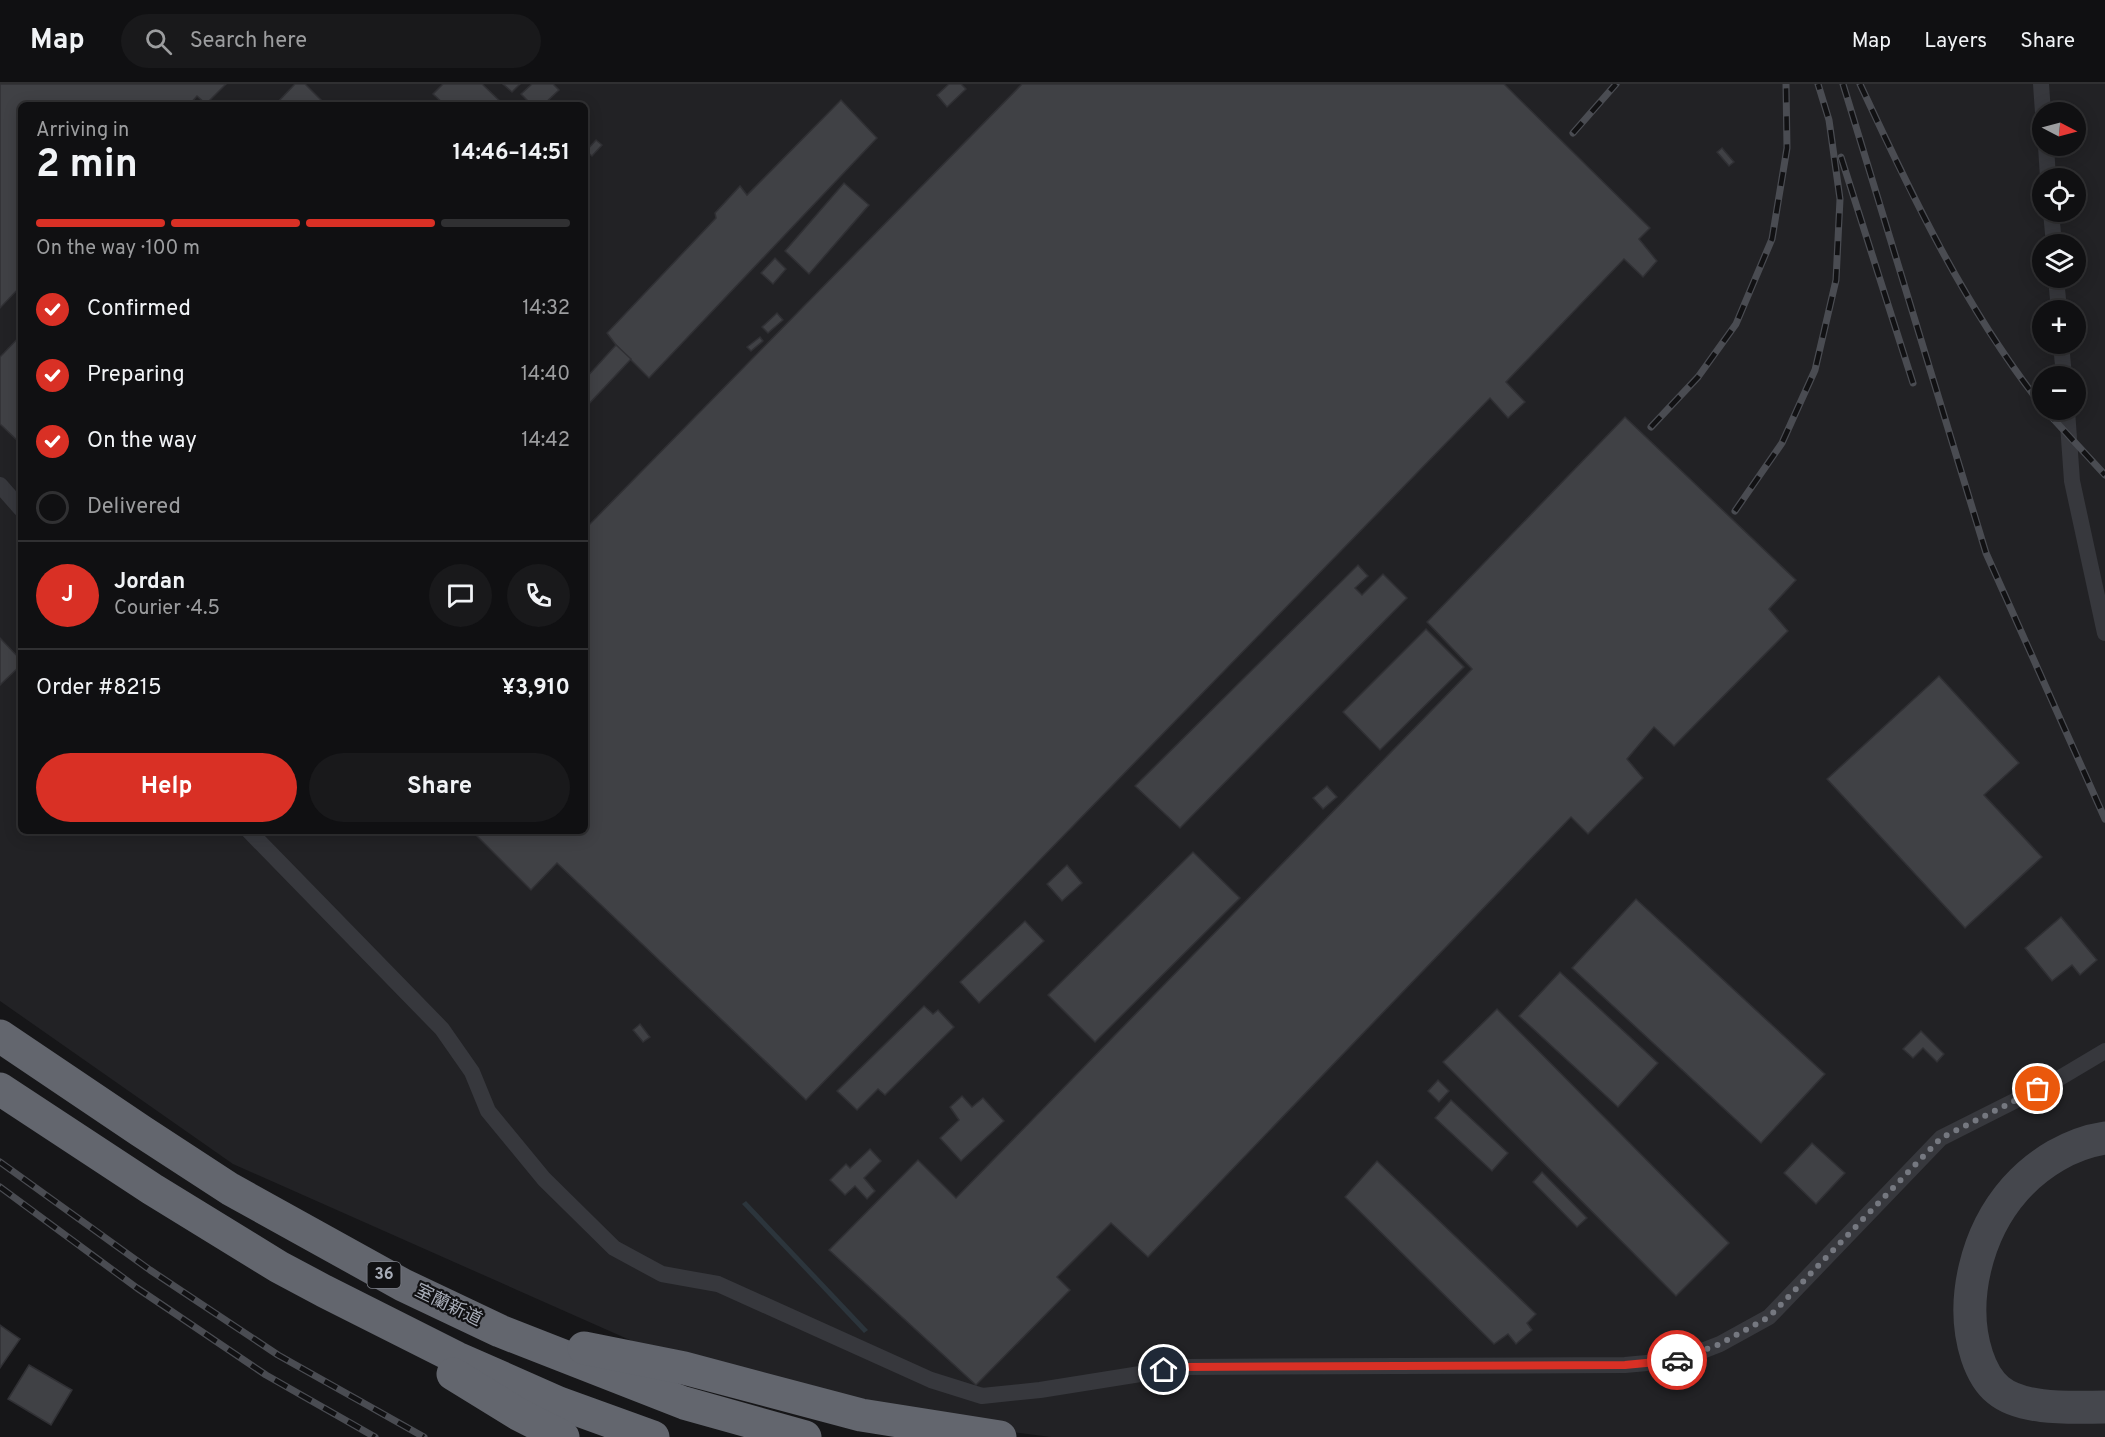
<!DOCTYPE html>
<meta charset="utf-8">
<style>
:root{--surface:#101012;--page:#19191b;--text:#f1f3f6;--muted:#9c9d9f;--line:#303032;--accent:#d93025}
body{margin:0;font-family:Overpass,"Noto Sans JP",sans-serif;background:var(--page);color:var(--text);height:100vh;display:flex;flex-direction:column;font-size:22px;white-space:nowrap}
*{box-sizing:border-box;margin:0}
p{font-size:20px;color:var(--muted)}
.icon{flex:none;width:33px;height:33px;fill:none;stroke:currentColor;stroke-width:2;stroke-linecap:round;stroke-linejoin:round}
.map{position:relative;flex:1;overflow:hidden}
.side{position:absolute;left:18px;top:18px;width:570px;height:732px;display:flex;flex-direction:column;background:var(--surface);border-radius:9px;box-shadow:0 3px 15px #0003,0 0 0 2px var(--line)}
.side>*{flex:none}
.needle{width:39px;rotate:96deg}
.tools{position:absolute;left:2032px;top:18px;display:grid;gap:12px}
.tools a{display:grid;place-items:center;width:54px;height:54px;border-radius:50%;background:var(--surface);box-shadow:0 3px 15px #0003,0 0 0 2px var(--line);font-size:30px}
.pin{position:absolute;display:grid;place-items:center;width:51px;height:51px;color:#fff;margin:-26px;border:3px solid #fff;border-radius:50%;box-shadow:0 2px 6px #0007}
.courier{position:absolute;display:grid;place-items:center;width:60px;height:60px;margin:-30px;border:4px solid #d93025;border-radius:50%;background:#fff;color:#222;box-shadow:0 2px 8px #0007}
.head em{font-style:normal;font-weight:700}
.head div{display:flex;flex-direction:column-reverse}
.head{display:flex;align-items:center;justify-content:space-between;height:102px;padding:0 18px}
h1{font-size:39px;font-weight:700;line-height:45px}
.bar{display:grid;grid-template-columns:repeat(4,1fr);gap:9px 6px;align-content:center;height:72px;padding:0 18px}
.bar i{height:8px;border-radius:4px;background:var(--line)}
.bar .selected{background:var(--accent)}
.bar p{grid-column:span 4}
.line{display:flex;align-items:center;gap:15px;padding:0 18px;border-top:2px solid var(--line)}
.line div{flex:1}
.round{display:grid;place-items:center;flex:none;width:63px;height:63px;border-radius:32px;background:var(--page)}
ol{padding:0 18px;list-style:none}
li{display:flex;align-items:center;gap:18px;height:66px}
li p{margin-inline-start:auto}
li .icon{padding:6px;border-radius:50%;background:var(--accent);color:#fff;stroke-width:4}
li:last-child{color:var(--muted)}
li i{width:33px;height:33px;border:3px solid var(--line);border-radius:50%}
.action{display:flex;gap:12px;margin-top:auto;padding:12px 18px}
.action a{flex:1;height:69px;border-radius:36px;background:var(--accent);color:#fff;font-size:24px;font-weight:700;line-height:69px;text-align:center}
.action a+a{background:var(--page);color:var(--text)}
header{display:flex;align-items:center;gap:36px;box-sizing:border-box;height:84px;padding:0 30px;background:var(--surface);border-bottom:2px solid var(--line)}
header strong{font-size:28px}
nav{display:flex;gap:33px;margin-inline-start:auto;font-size:21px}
.search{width:420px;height:54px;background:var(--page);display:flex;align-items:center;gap:15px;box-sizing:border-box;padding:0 21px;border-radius:33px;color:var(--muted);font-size:22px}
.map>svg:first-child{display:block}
.built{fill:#222225;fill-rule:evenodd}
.water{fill:#2c353c}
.building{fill:#404145;stroke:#303034;stroke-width:1.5}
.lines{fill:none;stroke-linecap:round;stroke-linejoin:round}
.lane{stroke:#37383d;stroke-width:16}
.secondary{stroke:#45474d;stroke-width:33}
.highway{stroke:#63666e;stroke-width:33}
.rail-casing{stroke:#4a4c52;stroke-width:7}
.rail{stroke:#111113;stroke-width:4.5;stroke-dasharray:14;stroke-linecap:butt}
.done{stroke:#757880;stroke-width:6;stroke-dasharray:0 10.8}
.route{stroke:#d93025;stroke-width:8}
.labels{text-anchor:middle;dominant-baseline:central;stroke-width:4.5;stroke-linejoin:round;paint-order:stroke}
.shield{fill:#111113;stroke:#7b7e86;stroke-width:1.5}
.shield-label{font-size:16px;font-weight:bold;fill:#a8adb8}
.street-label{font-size:18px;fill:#a8adb8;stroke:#111113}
</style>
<header>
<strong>Map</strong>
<div class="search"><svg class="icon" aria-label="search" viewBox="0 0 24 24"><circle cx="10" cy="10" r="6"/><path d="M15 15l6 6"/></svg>Search here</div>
<nav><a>Map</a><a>Layers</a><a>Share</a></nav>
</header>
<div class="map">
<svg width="2105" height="1353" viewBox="0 0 2105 1353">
<rect width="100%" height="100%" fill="#161618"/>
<path class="built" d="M0 0H2105V1353H1051L763 1315 233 1080 0 917ZM21 21H585V747H21ZM2043 28H2076V62H2043ZM2043 94H2076V128H2043ZM2043 160H2076V194H2043ZM2043 226H2076V260H2043ZM2043 292H2076V326H2043Z"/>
<path class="water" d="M746 1117 868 1246 864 1249 742 1120Z"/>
<g class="building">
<path d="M0 0H226L206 20 197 12 189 21H21V202L0 224Z"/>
<path d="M295 0H305L326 21H275Z"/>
<path d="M443 0H482L504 21H445L433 10Z"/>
<path d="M503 0H520L512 8Z"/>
<path d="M532 0H553L559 6 543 21H532L521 10Z"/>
<path d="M949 0H961L966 5 947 23 937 11Z"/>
<path d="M1022 0H1504L1650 144 1639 155 1657 177 1643 193 1624 175 1506 298 1525 318 1508 334 1490 314 806 1016 557 779 531 806 472 747H585V445Z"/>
<path d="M841 16 877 54 649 294 616 261 607 249 716 134 715 129 740 102 747 111Z"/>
<path d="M596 56 602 61 592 72 586 67Z"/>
<path d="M1722 64 1734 78 1729 82 1717 68Z"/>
<path d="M844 99 869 121 809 190 785 167Z"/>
<path d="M775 174 786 185 773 200 761 189Z"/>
<path d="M777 229 783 236 768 249 762 243Z"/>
<path d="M21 251V360L0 340V273Z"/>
<path d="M760 253 763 257 751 267 747 263Z"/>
<path d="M616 261 631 275 585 324V295Z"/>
<path d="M1625 333 1796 496 1769 525 1788 547 1674 662 1654 643 1627 675 1643 694 1588 750 1571 733 1148 1173 1111 1139 1057 1193 1070 1206 976 1301 829 1166 918 1076 956 1114 1472 585 1427 538Z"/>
<path d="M1358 481 1368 492 1355 504 1362 511 1383 490 1407 514 1180 744 1135 702Z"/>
<path d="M1426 545 1464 583 1380 666 1343 628Z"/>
<path d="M0 554 21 576V581L0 601Z"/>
<path d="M1939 592 2019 679 1984 711 2042 773 1965 844 1827 695Z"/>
<path d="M1327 702 1337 713 1323 725 1313 714Z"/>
<path d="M1193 768 1240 814 1095 958 1048 911Z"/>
<path d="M1067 781 1082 799 1062 817 1047 800Z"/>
<path d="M1636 815 1825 990 1761 1059 1572 884Z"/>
<path d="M2061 833 2097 876 2080 891 2072 881 2052 897 2025 864Z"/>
<path d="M1025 837 1044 857 979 919 960 898Z"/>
<path d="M1560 888 1658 979 1618 1023 1519 932Z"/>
<path d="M924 922 933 930 938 926 954 943 885 1011 878 1005 857 1026 837 1007Z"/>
<path d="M1497 925 1729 1159 1676 1212 1443 978Z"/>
<path d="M640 940 650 953 643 958 633 946Z"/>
<path d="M1921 947 1944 970 1937 978 1923 964 1913 974 1903 965Z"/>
<path d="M1438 996 1449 1007 1439 1018 1428 1007Z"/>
<path d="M962 1012 972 1023 983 1014 1004 1037 961 1077 940 1054 959 1036 950 1023Z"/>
<path d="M1451 1016 1508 1069 1492 1087 1435 1034Z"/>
<path d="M1812 1059 1845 1089 1816 1120 1784 1089Z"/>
<path d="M870 1065 881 1077 864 1094 875 1107 867 1115 855 1102 845 1111 830 1096 846 1080 850 1084Z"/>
<path d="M1377 1077 1536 1230 1527 1239 1532 1246 1516 1260 1508 1250 1494 1260 1345 1113Z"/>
<path d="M1542 1088 1587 1134 1577 1143 1533 1098Z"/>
<path d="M0 1241 20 1255 0 1284Z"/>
<path d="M29 1281 72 1306 51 1341 8 1315Z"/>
</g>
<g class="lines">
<g class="lane">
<path d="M2041 0 2043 29"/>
<path d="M2046 62 2048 94"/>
<path d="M2051 128 2054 160"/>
<path d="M2056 194 2059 226"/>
<path d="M2061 260 2064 292"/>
<path d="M2067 326 2072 397 2105 549"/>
<path d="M0 401 21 425"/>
<path d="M249 747 442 945 472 988 488 1027 544 1095 614 1164 662 1190 718 1200 931 1296 982 1312 1040 1306 1184 1283 1625 1281 1679 1276 1720 1260 1769 1233 1941 1054 2058 995 2105 967"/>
</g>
<path class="secondary" d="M2105 1054C2071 1059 2038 1079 2015 1105 1977 1148 1959 1217 1977 1272 1981 1284 1987 1297 1998 1306 2023 1327 2075 1323 2105 1323"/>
<g class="highway">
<path d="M0 952 141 1047 230 1105 403 1201 500 1247 684 1319 805 1353"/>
<path d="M0 1005 152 1105 279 1183 324 1207 457 1274 559 1319 653 1353"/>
<path d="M584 1264 684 1284 861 1331 1000 1353"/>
<path d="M453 1290 518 1330 563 1353"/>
</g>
<defs>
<g id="rail">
<path d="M1843 0 1986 469 2105 735"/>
<path d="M1860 0C1912 112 1966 226 2043 323"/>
<path d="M1573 49 1616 0"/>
<path d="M1841 73 1913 299"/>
<path d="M2045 326 2105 391"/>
<path d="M1651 343 1698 293 1736 240 1772 155 1787 64 1786 0"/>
<path d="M1735 427 1782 359 1815 286 1836 196 1840 115 1829 36 1818 0"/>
<path d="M0 1078 150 1186 278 1271 424 1353"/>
<path d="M0 1103 137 1204 266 1291 375 1353"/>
</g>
</defs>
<use href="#rail" class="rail-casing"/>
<use href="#rail" class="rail"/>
</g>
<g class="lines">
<path class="done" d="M1677 1276 1720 1260 1769 1233 1941 1054 2038 1005"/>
<path class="route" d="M1164 1286 1184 1283 1625 1281 1677 1276"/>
</g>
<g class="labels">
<rect class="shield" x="367.5" y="1178" width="33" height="26" rx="4.5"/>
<g class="shield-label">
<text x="384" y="1191">36</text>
</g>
<g class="street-label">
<text transform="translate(448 1222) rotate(26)">室蘭新道</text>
</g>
</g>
</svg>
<div class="tools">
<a><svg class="needle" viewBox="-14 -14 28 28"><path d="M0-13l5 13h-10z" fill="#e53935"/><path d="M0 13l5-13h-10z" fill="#9c9d9f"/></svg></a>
<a><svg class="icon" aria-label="locate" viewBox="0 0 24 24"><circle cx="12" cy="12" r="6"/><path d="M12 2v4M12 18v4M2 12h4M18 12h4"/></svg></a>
<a><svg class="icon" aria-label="layers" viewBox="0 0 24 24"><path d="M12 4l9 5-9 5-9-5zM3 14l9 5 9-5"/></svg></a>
<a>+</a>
<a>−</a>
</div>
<div class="pin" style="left:2038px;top:1005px;background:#ea580c"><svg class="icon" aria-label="bag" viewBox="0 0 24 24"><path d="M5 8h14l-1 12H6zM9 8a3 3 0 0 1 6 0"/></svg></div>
<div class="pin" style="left:1164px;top:1286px;background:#1f2937"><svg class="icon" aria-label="home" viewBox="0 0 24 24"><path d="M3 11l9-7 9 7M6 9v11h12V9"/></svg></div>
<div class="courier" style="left:1677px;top:1276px"><svg class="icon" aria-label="car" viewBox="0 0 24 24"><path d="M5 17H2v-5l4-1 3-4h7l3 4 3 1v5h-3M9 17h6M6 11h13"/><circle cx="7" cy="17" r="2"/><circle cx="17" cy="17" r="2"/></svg></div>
<section class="side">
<div class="head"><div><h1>2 min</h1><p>Arriving in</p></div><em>14:46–14:51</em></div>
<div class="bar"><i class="selected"></i><i class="selected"></i><i class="selected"></i><i></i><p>On the way · 100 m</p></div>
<ol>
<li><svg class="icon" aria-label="check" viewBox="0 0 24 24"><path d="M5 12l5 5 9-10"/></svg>Confirmed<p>14:32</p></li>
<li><svg class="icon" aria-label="check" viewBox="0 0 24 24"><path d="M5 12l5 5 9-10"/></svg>Preparing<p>14:40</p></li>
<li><svg class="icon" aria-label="check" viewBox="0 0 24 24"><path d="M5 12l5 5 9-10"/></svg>On the way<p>14:42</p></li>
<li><i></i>Delivered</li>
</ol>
<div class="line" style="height:108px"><b class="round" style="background:var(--accent);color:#fff">J</b><div><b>Jordan</b><p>Courier · 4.5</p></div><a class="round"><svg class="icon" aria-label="chat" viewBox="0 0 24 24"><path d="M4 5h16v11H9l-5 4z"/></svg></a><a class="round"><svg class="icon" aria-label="phone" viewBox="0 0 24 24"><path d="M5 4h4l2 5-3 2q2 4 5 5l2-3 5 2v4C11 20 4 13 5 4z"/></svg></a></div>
<div class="line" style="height:78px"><div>Order #8215</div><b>¥3,910</b></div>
<div class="action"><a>Help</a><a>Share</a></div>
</section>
</div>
